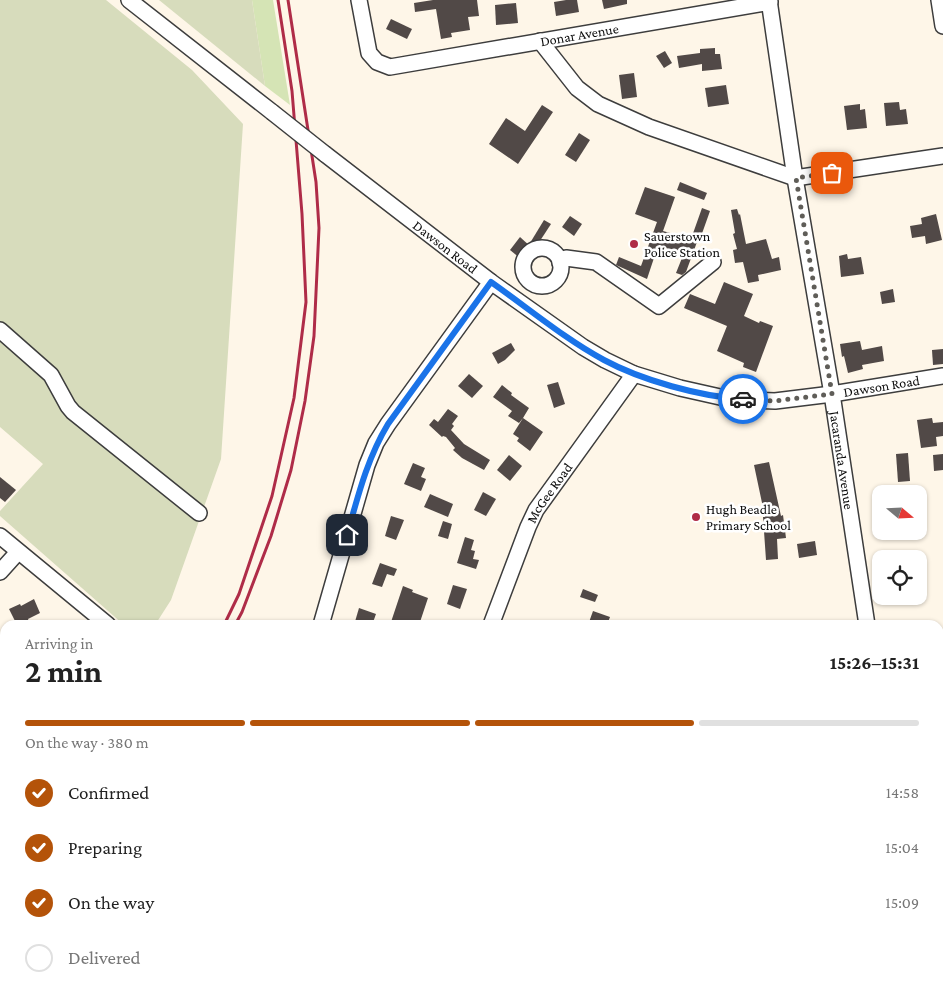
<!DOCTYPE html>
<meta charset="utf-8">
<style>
:root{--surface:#fff;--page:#f2f2f2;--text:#222;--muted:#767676;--line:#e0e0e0;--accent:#b45309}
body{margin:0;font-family:"Crimson Pro",serif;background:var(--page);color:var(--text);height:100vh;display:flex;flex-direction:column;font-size:19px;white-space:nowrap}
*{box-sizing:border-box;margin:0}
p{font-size:16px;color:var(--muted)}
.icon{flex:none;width:28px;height:28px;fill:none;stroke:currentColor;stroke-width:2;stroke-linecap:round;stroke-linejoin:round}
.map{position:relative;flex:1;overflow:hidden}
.sheet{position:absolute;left:0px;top:620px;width:944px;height:376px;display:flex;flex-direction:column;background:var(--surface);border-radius:15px 15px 0 0;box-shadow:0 1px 4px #0004}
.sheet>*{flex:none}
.needle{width:32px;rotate:109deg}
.controls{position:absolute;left:872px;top:485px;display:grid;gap:10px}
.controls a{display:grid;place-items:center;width:55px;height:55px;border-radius:10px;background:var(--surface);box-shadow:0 1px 4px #0004;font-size:25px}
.pin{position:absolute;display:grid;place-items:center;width:42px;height:42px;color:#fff;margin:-21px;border-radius:10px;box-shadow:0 2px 8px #0006}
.courier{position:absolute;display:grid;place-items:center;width:50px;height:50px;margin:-25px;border:4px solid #1a73e8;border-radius:50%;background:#fff;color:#222;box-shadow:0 1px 6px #0007}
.head em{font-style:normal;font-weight:700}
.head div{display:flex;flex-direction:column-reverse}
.head{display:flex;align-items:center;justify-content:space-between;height:85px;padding:0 25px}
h1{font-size:32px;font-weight:700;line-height:38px}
.bar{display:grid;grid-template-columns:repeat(4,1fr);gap:8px 5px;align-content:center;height:60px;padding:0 25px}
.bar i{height:6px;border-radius:4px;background:var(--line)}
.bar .selected{background:var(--accent)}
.bar p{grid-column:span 4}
ol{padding:0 25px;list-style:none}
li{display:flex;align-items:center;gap:15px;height:55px}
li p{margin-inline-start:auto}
li .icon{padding:5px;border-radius:50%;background:var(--accent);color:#fff;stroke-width:4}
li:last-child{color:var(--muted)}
li i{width:28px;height:28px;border:2px solid var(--line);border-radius:50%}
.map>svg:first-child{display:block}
.green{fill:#d5e4b5}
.cemetery{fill:#d7dcbc}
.building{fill:#514947}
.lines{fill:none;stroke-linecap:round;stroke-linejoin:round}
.minor-casing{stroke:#3d3d3d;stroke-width:18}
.minor{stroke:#fff;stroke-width:15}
.rail{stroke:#af2c48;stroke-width:3}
.minor-bridge-casing{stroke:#3d3d3d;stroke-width:18;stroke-linecap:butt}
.minor-bridge{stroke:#fff;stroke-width:15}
.done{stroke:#5f5d58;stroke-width:5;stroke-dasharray:0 9}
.route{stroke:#1a73e8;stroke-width:6}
.poi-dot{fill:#af2c48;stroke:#fff;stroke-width:2}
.labels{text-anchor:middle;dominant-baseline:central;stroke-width:5;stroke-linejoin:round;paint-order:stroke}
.street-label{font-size:14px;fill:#0a0a0a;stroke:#fff}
.poi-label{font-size:14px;fill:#0a0a0a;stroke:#fff;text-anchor:start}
</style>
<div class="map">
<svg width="943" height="996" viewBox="0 0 943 996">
<rect width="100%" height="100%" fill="#fef6e8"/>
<path class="green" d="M252 0H273L290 105 265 86Z"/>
<g class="cemetery">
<path d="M0 0H106L192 70 243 124 221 459 171 600 155 625H124L0 516V511L43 464 0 427Z"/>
<path d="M159 0H252L265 86Z"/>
</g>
<g class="building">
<path d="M433 0H477L479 16 468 17 470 30 451 33 452 37 441 39 436 9 415 12 414 3Z"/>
<path d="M566 0H577L579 12 556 16 554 2Z"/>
<path d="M602 0H627V4L604 9Z"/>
<path d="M516 3 518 23 496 25 495 5Z"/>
<path d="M391 19 412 29 407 39 386 29Z"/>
<path d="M715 48V54H720L722 69 702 71V64L679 68 677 56 700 53V49Z"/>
<path d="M665 51 672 63 664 68 656 56Z"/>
<path d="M634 73 637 97 622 99 619 75Z"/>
<path d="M726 85 729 104 708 107 705 88Z"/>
<path d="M899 102 900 110 906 109 908 124 886 126 884 103Z"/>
<path d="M860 104V110L865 109 867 128 847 130 844 106Z"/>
<path d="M542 105 553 112 518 164 489 144 506 118 525 131Z"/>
<path d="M579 133 590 140 576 162 565 155Z"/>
<path d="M680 182 707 193 704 200 677 190Z"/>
<path d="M645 187 675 197 663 231 691 239 702 208 710 211 699 242H697L686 272 682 275 676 273 684 253 658 246 647 279 616 265 619 257 641 266 657 222 635 214Z"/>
<path d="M737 209 739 215 740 214 746 244 766 239 772 259 779 257 781 270 758 275 759 281 748 283 743 262 735 263 733 250 737 249 733 234 735 233 731 210Z"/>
<path d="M936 214 942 240 926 244 925 236 912 238 910 226 922 224 921 218Z"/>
<path d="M570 216 582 224 574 236 562 227Z"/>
<path d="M544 220 551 224 536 247 530 243Z"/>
<path d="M520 237 531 247 521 259 510 250Z"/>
<path d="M847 254 848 259 861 257 864 274 841 277 839 256Z"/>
<path d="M724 282 753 294 744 316 759 323 760 321 773 326 756 372 743 367 744 363 717 351 727 326 684 308 690 294 715 304Z"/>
<path d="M893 289 895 302 882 304 880 292Z"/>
<path d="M860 341 862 350 882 346 884 361 862 365 863 369 848 373 844 356 842 357 840 344Z"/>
<path d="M511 343 515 350 505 360 498 364 492 353Z"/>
<path d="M943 349V364L933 365 932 350Z"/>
<path d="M469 374 483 386 472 398 458 386Z"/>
<path d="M558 382 565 404 554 408 547 385Z"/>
<path d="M502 385 512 393 511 395 529 408 523 418 543 432 530 451 517 441 519 438 513 434 523 418 519 423 508 416 512 411 493 397Z"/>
<path d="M448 409 458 416 452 424 454 426 451 430 464 444 490 460 484 470 462 458 453 450 455 448 446 437 443 436 442 437 429 425 434 419 438 422Z"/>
<path d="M932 418 933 423 943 422V436L936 437 937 446 921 448 917 420Z"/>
<path d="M908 453 910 481 898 482 896 454Z"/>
<path d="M943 454V470L934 471 933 455Z"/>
<path d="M509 455 522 466 510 481 497 470Z"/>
<path d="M769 462 781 516 783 515 786 538 777 539 778 559 766 560 763 517H765L754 465Z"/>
<path d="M413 463 425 468 421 477 426 479 421 491 404 484Z"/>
<path d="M0 477 16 490 5 502 0 498Z"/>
<path d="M483 492 496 499 486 516 474 510Z"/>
<path d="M430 494 453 504 448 517 424 507Z"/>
<path d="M391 516 404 520 396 540 385 536Z"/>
<path d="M443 521 452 524 448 539 438 536Z"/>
<path d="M465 537 474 540 471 550 475 551 473 559 479 560 476 569 457 563Z"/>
<path d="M815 541 817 555 799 558 797 544Z"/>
<path d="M380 563 397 569 394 576 387 574 382 587 372 584Z"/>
<path d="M453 585 467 589 460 609 447 604Z"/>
<path d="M403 586 413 590 412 592 428 598 419 625H390Z"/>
<path d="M583 589 598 595 595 602 580 597Z"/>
<path d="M34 599 40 613 28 619 29 622 23 625H17L9 609 20 604 21 606Z"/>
<path d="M359 608 376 614 372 625H354Z"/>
<path d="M593 611 610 617 607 625H588Z"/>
</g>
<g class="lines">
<defs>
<g id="minor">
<path d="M129 0 272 112"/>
<path id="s1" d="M359 0 369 53 377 62 390 67 770 2"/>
<path id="s2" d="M769 0 795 178 832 394 867 625"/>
<path d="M939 0 943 26"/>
<path d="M540 41 577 88 598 104 649 127 795 178 943 156"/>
<path id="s3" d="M325 154 491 282 583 347 605 360 634 374 680 388 729 399 775 401 832 394 943 376"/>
<circle cx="542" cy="267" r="19"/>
<path d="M560 263 566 258 596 262 659 306 713 262"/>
<path d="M0 330 51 375 68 406 73 412 199 513"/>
<path d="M0 536 108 625"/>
<path d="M0 572 18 552"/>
<path d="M321 625 367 465 376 443 388 424 491 282"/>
<path id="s4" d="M491 625 528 527 536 510 634 374"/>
<path d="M939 807 943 806"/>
<path d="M0 839 5 832"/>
<path d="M160 991 166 996"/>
<path d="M346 991 350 996"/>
<path d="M920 991 921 996"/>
<path d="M278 996 281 991"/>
<path d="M500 996 529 991"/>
</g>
</defs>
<use href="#minor" class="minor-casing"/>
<use href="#minor" class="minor"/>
<g class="rail">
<path d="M224 625 239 594 272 496 294 398 306 302 302 214 292 91 278 0"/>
<path d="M235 625 242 612 271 536 291 470 305 401 314 336 319 228 316 182 288 0"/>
<path d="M0 958 5 951"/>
<path d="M0 973 5 966"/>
</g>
<defs>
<path id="minor-bridge" d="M272 112 325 154"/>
</defs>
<use href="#minor-bridge" class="minor-bridge-casing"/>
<use href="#minor-bridge" class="minor-bridge"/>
</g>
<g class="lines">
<path class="done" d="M743 399 774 401 832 394 796 178 832 173"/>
<path class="route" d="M347 535C358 496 367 459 388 424L491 282C528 308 565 339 604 360 641 380 701 397 743 399"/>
</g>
<g class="poi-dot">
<circle cx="634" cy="244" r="5"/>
<circle cx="696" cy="517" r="5"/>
</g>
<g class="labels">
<g class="street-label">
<text stroke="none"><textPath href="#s1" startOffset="272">Donar Avenue</textPath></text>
<text stroke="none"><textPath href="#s3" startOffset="152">Dawson Road</textPath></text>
<text stroke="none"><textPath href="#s3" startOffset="632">Dawson Road</textPath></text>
<text stroke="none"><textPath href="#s2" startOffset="466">Jacaranda Avenue</textPath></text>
<text stroke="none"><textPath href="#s4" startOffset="145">McGee Road</textPath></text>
</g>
<g class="poi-label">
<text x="644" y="236">Sauerstown<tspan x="644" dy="16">Police Station</tspan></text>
<text x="706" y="509">Hugh Beadle<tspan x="706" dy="16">Primary School</tspan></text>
</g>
</g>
</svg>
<div class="controls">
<a><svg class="needle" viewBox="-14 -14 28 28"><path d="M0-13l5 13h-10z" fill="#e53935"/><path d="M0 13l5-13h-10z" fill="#767676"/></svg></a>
<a><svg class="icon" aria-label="locate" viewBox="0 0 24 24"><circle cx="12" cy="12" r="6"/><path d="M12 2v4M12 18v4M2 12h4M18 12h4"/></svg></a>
</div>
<div class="pin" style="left:832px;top:173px;background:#ea580c"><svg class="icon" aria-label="bag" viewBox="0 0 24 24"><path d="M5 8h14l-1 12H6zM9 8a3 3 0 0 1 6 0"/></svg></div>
<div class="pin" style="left:347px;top:535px;background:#1f2937"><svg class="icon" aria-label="home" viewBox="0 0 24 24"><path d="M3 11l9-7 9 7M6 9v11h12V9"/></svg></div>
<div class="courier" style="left:743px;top:399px"><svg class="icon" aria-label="car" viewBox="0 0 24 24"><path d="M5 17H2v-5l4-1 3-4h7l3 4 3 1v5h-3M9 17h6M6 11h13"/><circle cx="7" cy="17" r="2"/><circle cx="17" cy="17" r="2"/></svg></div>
<section class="sheet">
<div class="head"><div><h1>2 min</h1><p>Arriving in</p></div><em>15:26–15:31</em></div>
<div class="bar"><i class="selected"></i><i class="selected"></i><i class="selected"></i><i></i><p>On the way · 380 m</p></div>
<ol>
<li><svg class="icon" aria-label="check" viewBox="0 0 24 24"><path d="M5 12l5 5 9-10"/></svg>Confirmed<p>14:58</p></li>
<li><svg class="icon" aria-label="check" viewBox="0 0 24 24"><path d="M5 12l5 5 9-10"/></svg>Preparing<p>15:04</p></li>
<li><svg class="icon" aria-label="check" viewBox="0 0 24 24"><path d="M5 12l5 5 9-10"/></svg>On the way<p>15:09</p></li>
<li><i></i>Delivered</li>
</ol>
</section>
</div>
